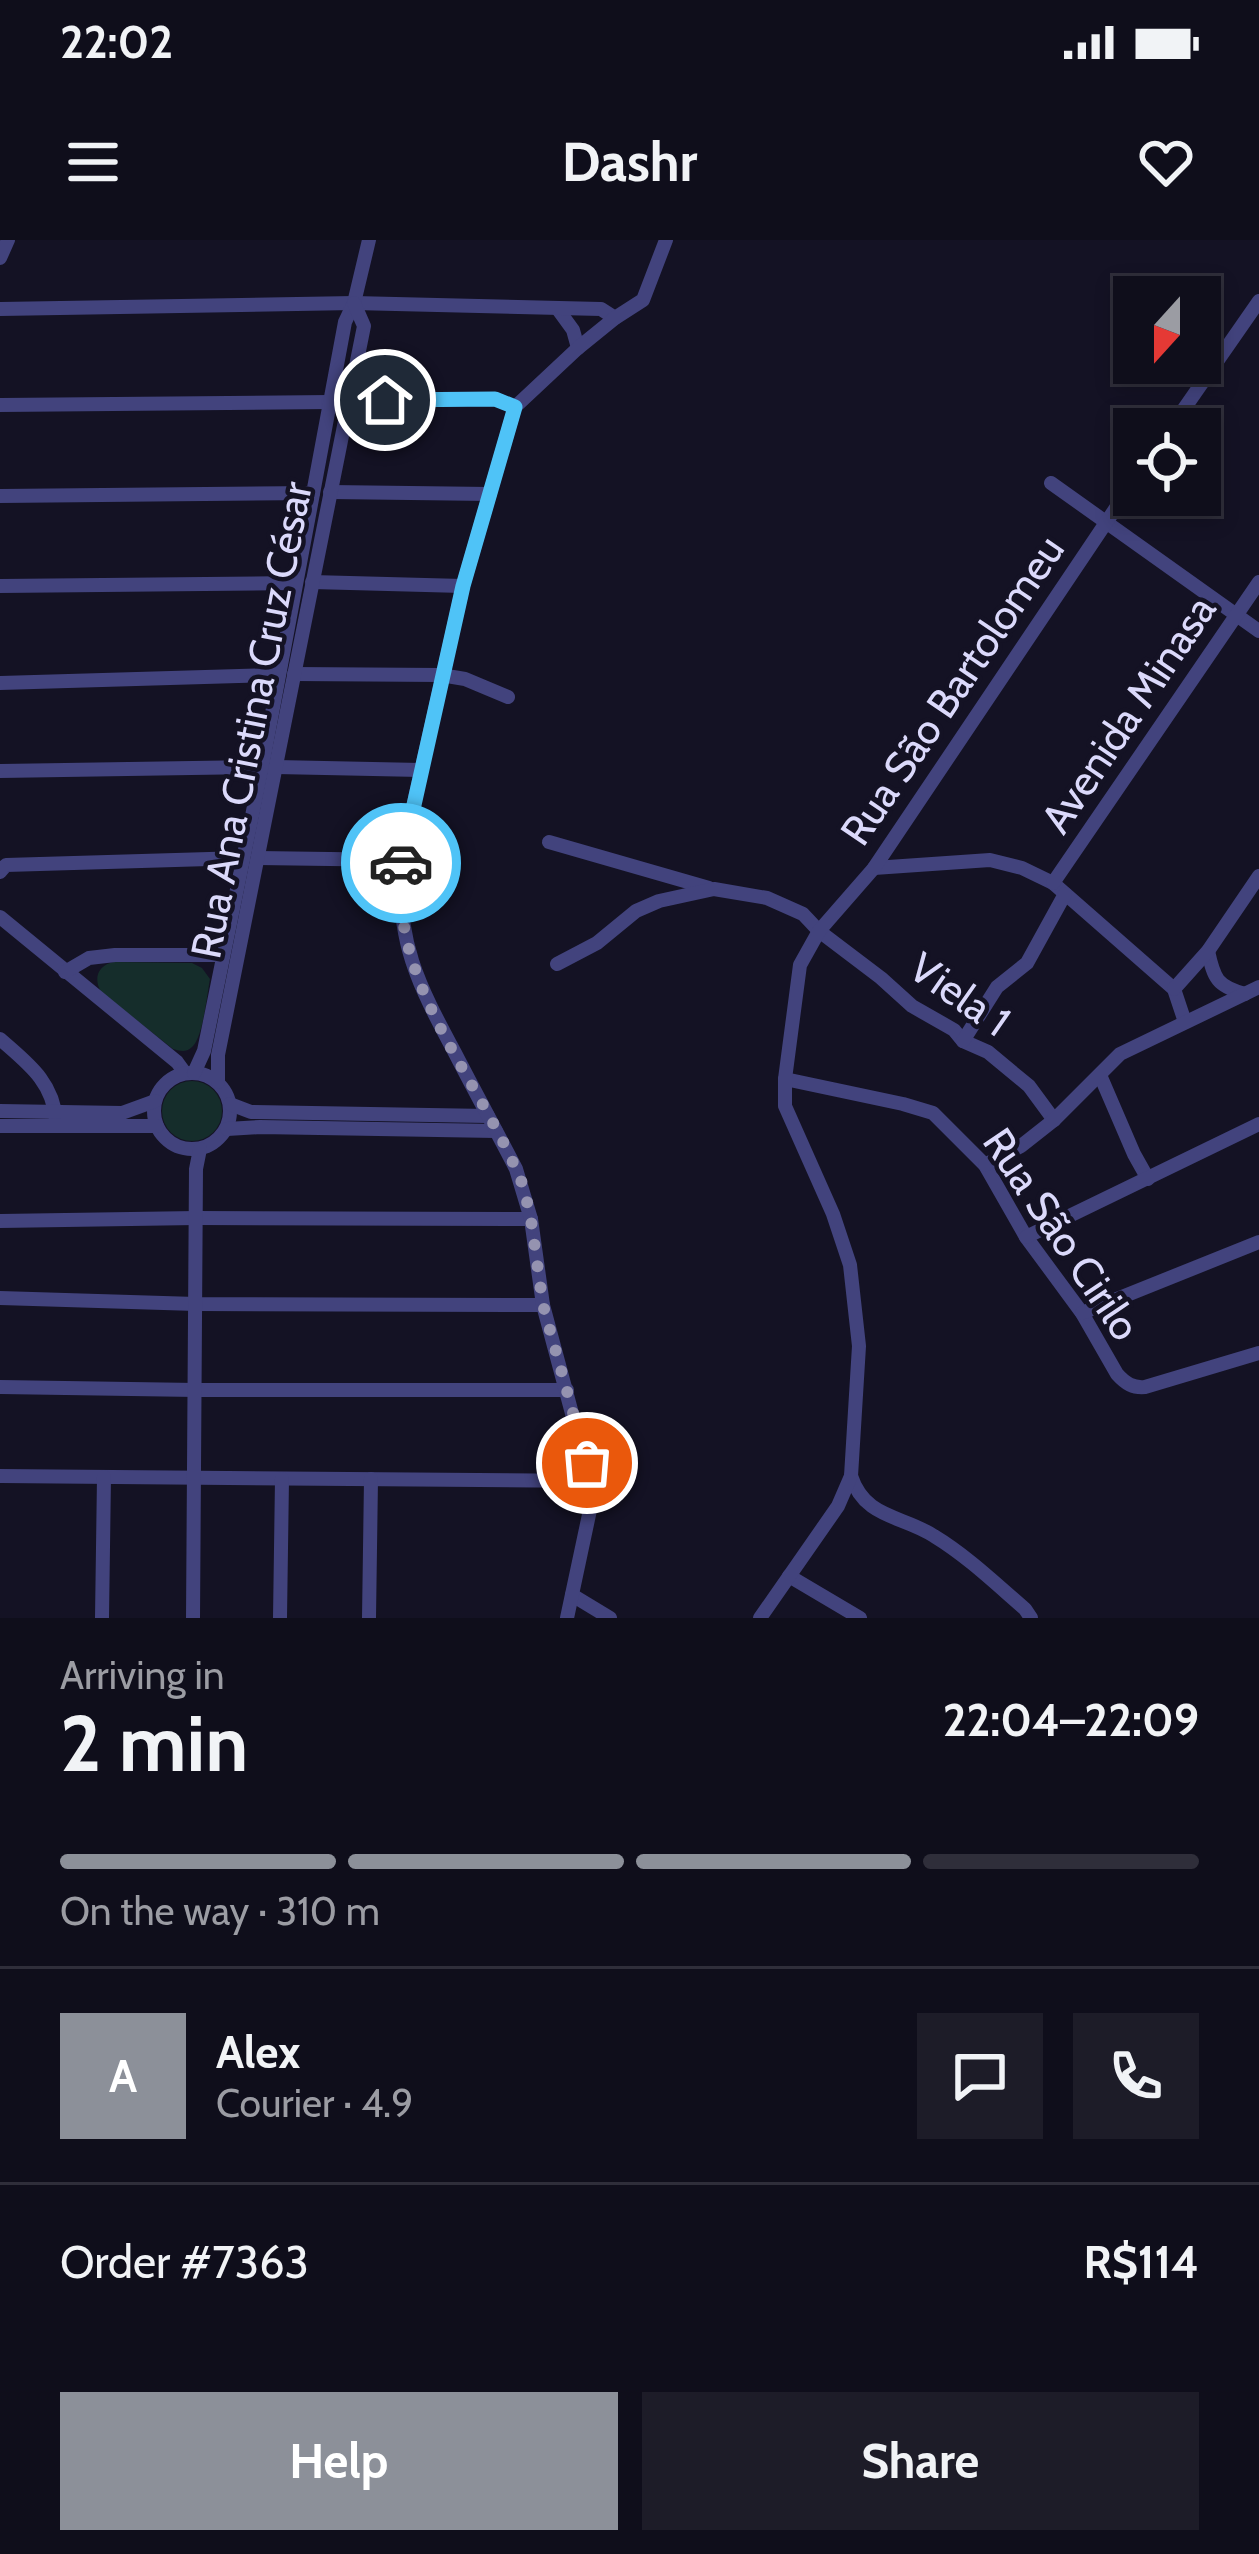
<!DOCTYPE html>
<meta charset="utf-8">
<style>
:root{--surface:#0f0e1b;--page:#1d1c28;--text:#f1f3f6;--muted:#9b9ca3;--line:#2f2e3a;--accent:#8c9099}
body{margin:0;font-family:Cabin,sans-serif;background:var(--page);color:var(--text);height:100vh;display:flex;flex-direction:column;font-size:45px;white-space:nowrap}
*{box-sizing:border-box;margin:0}
p{font-size:39px;color:var(--muted)}
.icon{flex:none;width:66px;height:66px;fill:none;stroke:currentColor;stroke-width:2;stroke-linecap:round;stroke-linejoin:round}
.map{position:relative;height:1378px;overflow:hidden}
.details{display:flex;flex-direction:column;background:var(--surface);flex:1}
.details>*{flex:none}
.needle{width:78px;rotate:201deg}
.buttons{position:absolute;left:1113px;top:36px;display:grid;gap:24px}
.buttons a{display:grid;place-items:center;width:108px;height:108px;border-radius:0px;background:var(--surface);box-shadow:0 6px 18px #0003,0 0 0 3px var(--line);font-size:60px}
.pin{position:absolute;display:grid;place-items:center;width:102px;height:102px;color:#fff;margin:-51px;border:6px solid #fff;border-radius:50%;box-shadow:0 3px 12px #0007}
.courier{position:absolute;display:grid;place-items:center;width:120px;height:120px;margin:-60px;border:9px solid #4fc3f7;border-radius:50%;background:#fff;color:#222;box-shadow:0 3px 15px #0007}
.summary em{font-style:normal;font-weight:700}
.summary div{display:flex;flex-direction:column-reverse}
.summary{display:flex;align-items:center;justify-content:space-between;height:204px;padding:0 60px}
h1{font-size:78px;font-weight:700;line-height:90px}
.bar{display:grid;grid-template-columns:repeat(4,1fr);gap:18px 12px;align-content:center;height:144px;padding:0 60px}
.bar i{height:15px;border-radius:9px;background:var(--line)}
.bar .on{background:var(--accent)}
.bar p{grid-column:span 4}
.line{display:flex;align-items:center;gap:30px;padding:0 60px;border-top:3px solid var(--line)}
.line div{flex:1}
.round{display:grid;place-items:center;flex:none;width:126px;height:126px;border-radius:0px;background:var(--page)}
.action{display:flex;gap:24px;margin-top:auto;padding:24px 60px}
.action a{flex:1;height:138px;border-radius:0px;background:var(--accent);color:#fff;font-size:48px;font-weight:700;line-height:138px;text-align:center}
.action a+a{background:var(--page);color:var(--text)}
.status{display:flex;justify-content:space-between;align-items:center;height:84px;padding:0 60px;background:var(--surface);direction:ltr}
.status svg{height:33px;fill:currentColor}
header{display:flex;justify-content:space-between;align-items:center;height:156px;padding:0 60px;background:var(--surface);font-size:54px;font-weight:700}
.map>svg:first-child{display:block}
.green{fill:#152d2b}
.lines{fill:none;stroke-linecap:round;stroke-linejoin:round}
.minor{stroke:#42437d;stroke-width:14}
.done{stroke:#9593b0;stroke-width:12;stroke-dasharray:0 21.6}
.route{stroke:#4fc3f7;stroke-width:15}
.labels{text-anchor:middle;dominant-baseline:central;stroke-width:9;stroke-linejoin:round;paint-order:stroke}
.street-label{font-size:42px;fill:#dbd9fb;stroke:#141224}
</style>
<div class="status"><b>22:02</b><svg viewBox="0 0 49 12"><path d="M0 12V9h3v3zM5 12V6h3v6zM10 12V3h3v9zM15 12V0h3v12zM26 1h20v11H26zM47 4h2v5h-2z"/></svg></div>
<header><svg class="icon" aria-label="menu" viewBox="0 0 24 24"><path d="M4 6h16M4 12h16M4 18h16"/></svg>Dashr<svg class="icon" aria-label="heart" viewBox="0 0 24 24"><path d="M12 20l-8-8c-3-5 5-10 8-4 3-6 11-1 8 4z"/></svg></header>
<div class="map">
<svg width="1259" height="1378" viewBox="0 0 1259 1378">
<rect width="100%" height="100%" fill="#141224"/>
<g class="green">
<path d="M114 722 192 723 202 728 210 739C207 754 203 798 192 807 185 813 181 811 173 809L101 752C93 738 98 725 114 722Z"/>
<circle cx="192" cy="871" r="30"/>
</g>
<g class="lines">
<g class="minor">
<path d="M0 18 8 0"/>
<path d="M557 68 573 90 578 108"/>
<path d="M0 69 354 63 601 69 615 78"/>
<path d="M349 160 495 159 515 167"/>
<path d="M0 165 330 162"/>
<path d="M1170 189 1259 61"/>
<path d="M1051 243 1259 391"/>
<path d="M330 252 490 254"/>
<path d="M0 256 313 253"/>
<path d="M312 342 463 346"/>
<path d="M0 346 295 343"/>
<path d="M294 434 441 435 465 439 508 457"/>
<path d="M0 443 277 435"/>
<path d="M276 527 421 530"/>
<path d="M0 531 262 527"/>
<path d="M549 602 709 648"/>
<path d="M258 618 401 620"/>
<path d="M874 628 990 620 1022 628 1053 643 1174 749 1185 782"/>
<path d="M0 632 6 625 243 618"/>
<path d="M1053 643 1259 342"/>
<path d="M0 677 177 822 185 833"/>
<path d="M1208 711C1214 739 1217 746 1245 754"/>
<path d="M557 724 597 703 636 671 659 661 714 649 767 658 803 674 819 691 881 738 912 766 954 790 963 801 988 812 1029 846 1054 880"/>
<path d="M65 732 89 718 115 715H222"/>
<path d="M1174 749 1208 711 1259 636"/>
<path d="M0 799C27 823 53 841 56 880"/>
<path d="M963 801 997 747 1027 723 1065 654"/>
<circle cx="192" cy="871" r="38"/>
<path d="M194 833 204 811 262 527 345 82 354 63 369 0"/>
<path d="M1100 835 1134 914 1148 939"/>
<path d="M785 839 903 864 933 873 985 925 1026 997 1082 1073 1117 1134C1126 1144 1133 1148 1145 1147L1259 1113"/>
<path d="M218 842V815L364 86 354 63"/>
<path d="M230 864 251 872 488 876"/>
<path d="M0 871 122 873 155 861"/>
<path d="M0 886H157"/>
<path d="M227 889 260 887 496 891"/>
<path d="M985 925 1021 906 1054 880 1120 814 1259 747"/>
<path d="M0 981 196 978 531 979"/>
<path d="M1026 997 1259 884"/>
<path d="M0 1058 196 1064 543 1065"/>
<path d="M1082 1073 1259 1002"/>
<path d="M0 1147 196 1150H567"/>
<path d="M0 1236 590 1241"/>
<path d="M851 1236C865 1279 902 1275 934 1296 967 1316 996 1344 1025 1369L1031 1378"/>
<path d="M789 1336 860 1378"/>
<path d="M572 1355 610 1378"/>
<path d="M102 1378 104 1237"/>
<path d="M193 1378 196 929 200 909"/>
<path d="M280 1378 282 1239"/>
<path d="M369 1378 371 1239"/>
<path d="M567 1378 590 1270V1241L543 1065 531 979 516 929C496 890 475 852 455 813 418 744 396 702 401 620L463 346 515 167 578 108 615 78 643 60 666 0"/>
<path d="M760 1378 838 1266 851 1236 859 1106 850 1025 833 974 785 866V839L800 725 819 691 874 628 1134 241"/>
</g>
</g>
<g class="lines">
<path class="done" d="M401 623C391 751 480 836 524 948L531 980 543 1065 587 1223"/>
<path class="route" d="M385 160 495 159 515 167 463 346 401 623"/>
</g>
<g class="labels">
<g class="street-label">
<text transform="translate(952 450) rotate(-56)">Rua São Bartolomeu</text>
<text transform="translate(1128 474) rotate(-56)">Avenida Minasa</text>
<text transform="translate(251 480) rotate(-79)">Rua Ana Cristina Cruz César</text>
<text transform="translate(960 754) rotate(35)">Viela 1</text>
<text transform="translate(1062 994) rotate(56)">Rua São Cirilo</text>
</g>
</g>
</svg>
<div class="buttons">
<a><svg class="needle" viewBox="-14 -14 28 28"><path d="M0-13l5 13h-10z" fill="#e53935"/><path d="M0 13l5-13h-10z" fill="#9b9ca3"/></svg></a>
<a><svg class="icon" aria-label="locate" viewBox="0 0 24 24"><circle cx="12" cy="12" r="6"/><path d="M12 2v4M12 18v4M2 12h4M18 12h4"/></svg></a>
</div>
<div class="pin" style="left:587px;top:1223px;background:#ea580c"><svg class="icon" aria-label="bag" viewBox="0 0 24 24"><path d="M5 8h14l-1 12H6zM9 8a3 3 0 0 1 6 0"/></svg></div>
<div class="pin" style="left:385px;top:160px;background:#1f2937"><svg class="icon" aria-label="home" viewBox="0 0 24 24"><path d="M3 11l9-7 9 7M6 9v11h12V9"/></svg></div>
<div class="courier" style="left:401px;top:623px"><svg class="icon" aria-label="car" viewBox="0 0 24 24"><path d="M5 17H2v-5l4-1 3-4h7l3 4 3 1v5h-3M9 17h6M6 11h13"/><circle cx="7" cy="17" r="2"/><circle cx="17" cy="17" r="2"/></svg></div>
</div>
<section class="details">
<div class="summary"><div><h1>2 min</h1><p>Arriving in</p></div><em>22:04–22:09</em></div>
<div class="bar"><i class="on"></i><i class="on"></i><i class="on"></i><i></i><p>On the way · 310 m</p></div>
<div class="line" style="height:216px"><b class="round" style="background:var(--accent);color:#fff">A</b><div><b>Alex</b><p>Courier · 4.9</p></div><a class="round"><svg class="icon" aria-label="chat" viewBox="0 0 24 24"><path d="M4 5h16v11H9l-5 4z"/></svg></a><a class="round"><svg class="icon" aria-label="phone" viewBox="0 0 24 24"><path d="M5 4h4l2 5-3 2q2 4 5 5l2-3 5 2v4C11 20 4 13 5 4z"/></svg></a></div>
<div class="line" style="height:156px"><div>Order #7363</div><b>R$114</b></div>
<div class="action"><a>Help</a><a>Share</a></div>
</section>
